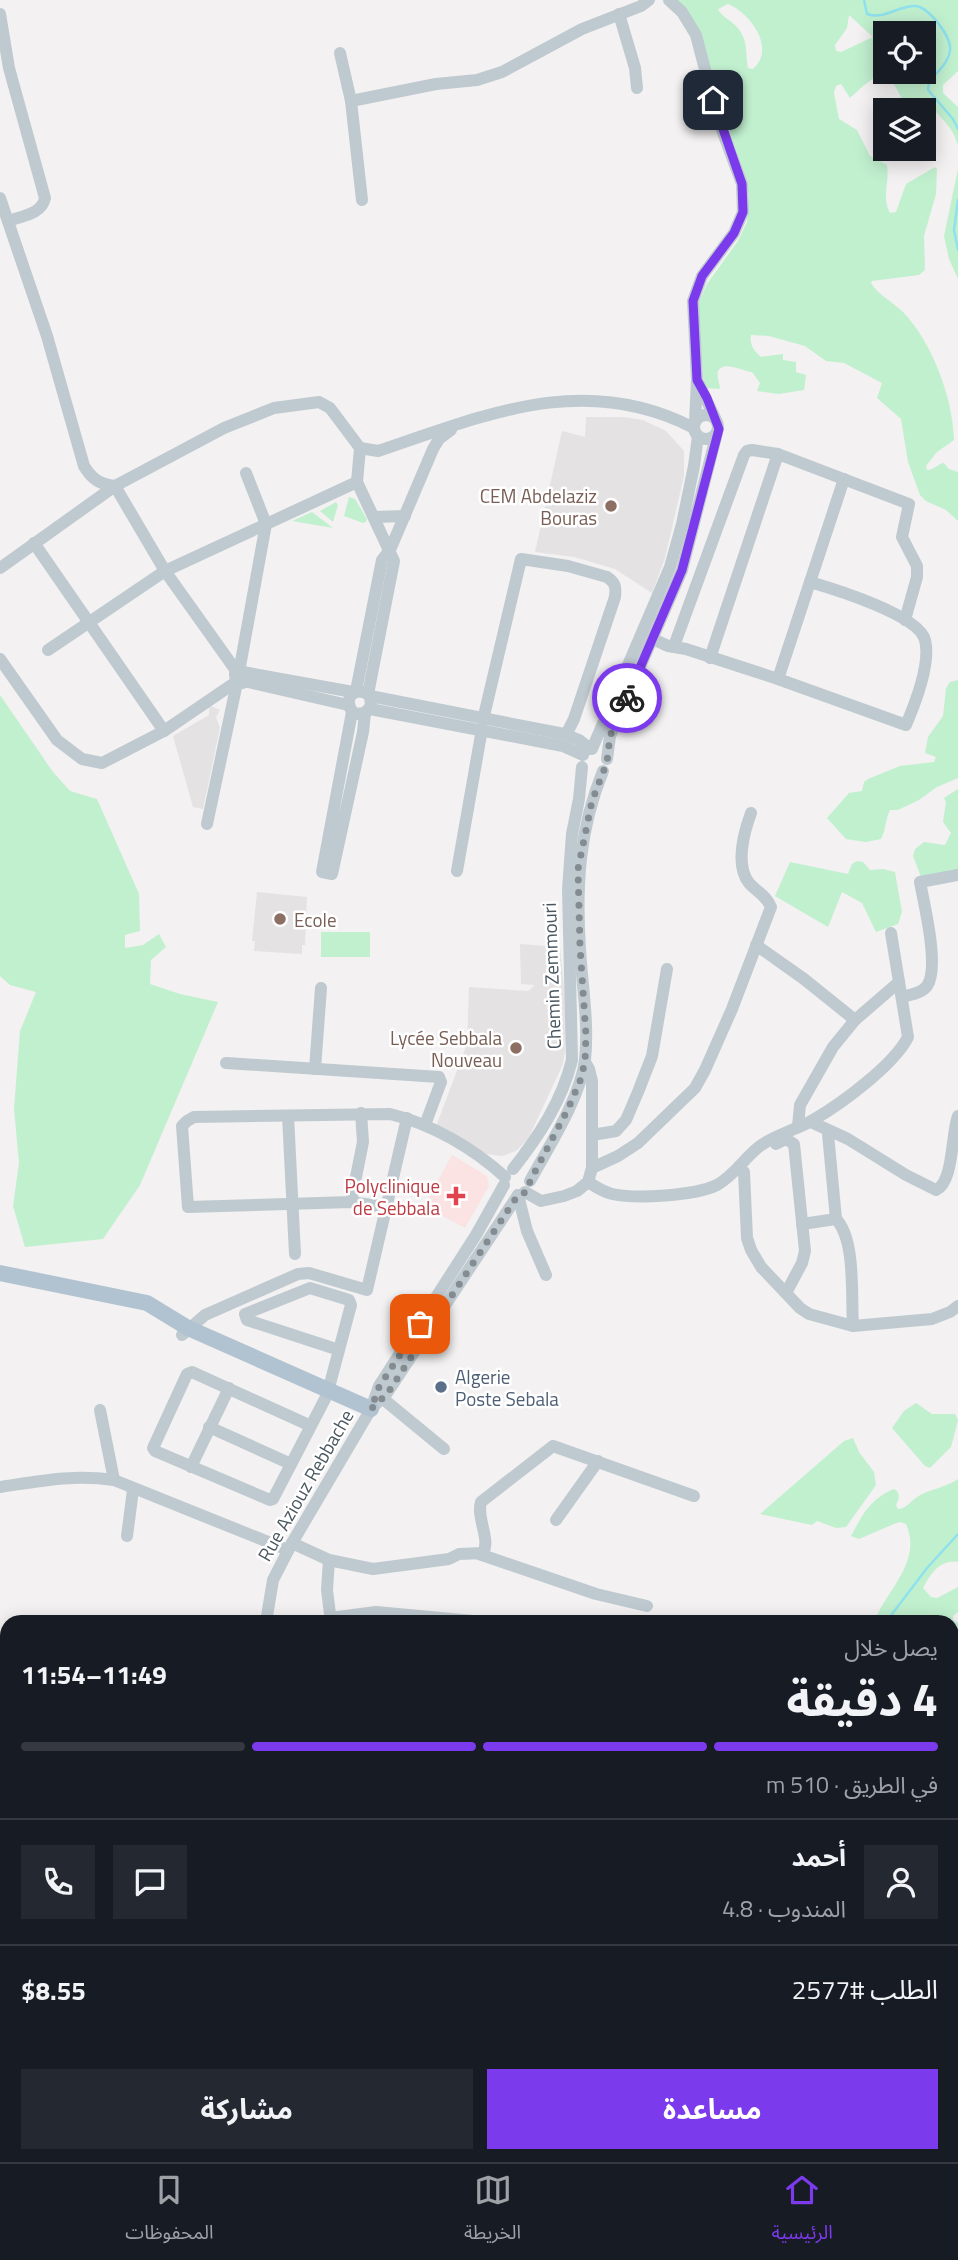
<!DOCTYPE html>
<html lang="ar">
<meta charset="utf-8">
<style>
:root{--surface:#171b24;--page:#242831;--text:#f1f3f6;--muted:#9ea1a6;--line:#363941;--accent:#7c3aed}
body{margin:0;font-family:"Titillium Web","Noto Sans Arabic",sans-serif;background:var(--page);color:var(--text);direction:rtl;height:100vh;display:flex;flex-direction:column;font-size:26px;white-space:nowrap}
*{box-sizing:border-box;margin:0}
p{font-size:23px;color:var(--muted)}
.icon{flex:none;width:38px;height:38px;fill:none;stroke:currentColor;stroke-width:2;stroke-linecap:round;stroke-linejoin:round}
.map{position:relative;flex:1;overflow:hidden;direction:ltr}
.details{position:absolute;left:0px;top:1615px;width:959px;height:548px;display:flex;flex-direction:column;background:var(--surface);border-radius:21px 21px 0 0;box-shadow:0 4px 18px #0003;direction:rtl}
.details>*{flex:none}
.fabs{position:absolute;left:873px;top:21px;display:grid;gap:14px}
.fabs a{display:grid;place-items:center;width:63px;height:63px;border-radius:0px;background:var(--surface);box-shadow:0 4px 18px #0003;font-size:35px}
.pin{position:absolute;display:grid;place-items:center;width:60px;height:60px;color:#fff;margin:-30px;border-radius:14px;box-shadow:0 4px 10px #0006}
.courier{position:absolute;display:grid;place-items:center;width:70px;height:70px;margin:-35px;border:5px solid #7c3aed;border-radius:50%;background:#fff;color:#222;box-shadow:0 2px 9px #0007}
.headline em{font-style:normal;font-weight:700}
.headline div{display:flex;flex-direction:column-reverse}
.headline{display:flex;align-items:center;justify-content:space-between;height:119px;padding:0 21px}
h1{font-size:46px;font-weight:700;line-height:52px}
.bar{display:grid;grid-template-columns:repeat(4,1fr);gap:10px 7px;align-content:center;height:84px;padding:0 21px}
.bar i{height:9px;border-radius:5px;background:var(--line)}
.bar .active{background:var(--accent)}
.bar p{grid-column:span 4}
.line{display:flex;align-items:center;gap:18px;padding:0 21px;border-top:2px solid var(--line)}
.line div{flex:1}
.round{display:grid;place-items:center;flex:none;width:74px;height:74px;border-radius:0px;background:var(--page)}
.action{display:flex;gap:14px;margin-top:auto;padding:14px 21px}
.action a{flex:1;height:80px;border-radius:0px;background:var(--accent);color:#fff;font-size:28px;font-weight:700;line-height:80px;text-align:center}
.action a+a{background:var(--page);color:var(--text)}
.dock{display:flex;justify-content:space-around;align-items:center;height:98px;border-top:2px solid var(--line);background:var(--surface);font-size:19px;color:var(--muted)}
.dock a{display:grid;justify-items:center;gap:4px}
.dock .active{color:var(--accent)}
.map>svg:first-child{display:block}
.education{fill:#e4e2e3}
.medical{fill:#fce3e3}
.green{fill:#c1f0cf;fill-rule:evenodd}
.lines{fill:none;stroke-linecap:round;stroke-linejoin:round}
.stream{stroke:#8ee1ed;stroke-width:2.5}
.minor{stroke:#bfcad0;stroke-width:12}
.major{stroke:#b1c3d0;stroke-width:16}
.done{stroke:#848c92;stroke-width:7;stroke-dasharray:0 12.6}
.route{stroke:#7c3aed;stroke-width:9}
.education-dot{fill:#8d6e63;stroke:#fff;stroke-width:2.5}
.health-dot{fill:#e0444e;stroke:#fff;stroke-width:2.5}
.service-dot{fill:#5c6f8a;stroke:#fff;stroke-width:2.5}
.labels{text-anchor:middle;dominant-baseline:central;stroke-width:5;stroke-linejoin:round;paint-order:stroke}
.education-label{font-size:19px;fill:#785e54;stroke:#fff;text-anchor:end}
.street-label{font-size:19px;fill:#49565f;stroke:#fff}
.health-label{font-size:19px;fill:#be3a42;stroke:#fff;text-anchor:end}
.service-label{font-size:19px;fill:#4e5e75;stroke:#fff;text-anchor:start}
</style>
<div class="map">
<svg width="958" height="2162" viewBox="0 0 958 2162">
<rect width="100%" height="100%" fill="#f3f1f1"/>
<g class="education">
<path d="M586 417H623L643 420 666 431 684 451V476L665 558 652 593 615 569 574 557 535 552 562 431 585 437Z"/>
<path d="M209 705 220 710 216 717 220 728 203 809 193 807 173 736 209 715Z"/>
<path d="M257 892 307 897 305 945H302V954L254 951 255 941H252Z"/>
<path d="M520 944 560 947 567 1015 565 1051 563 1064 528 1139 516 1151 502 1156 487 1154 435 1129 467 1044 469 987 528 991 535 985 521 984Z"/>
</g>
<path class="medical" d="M452 1155 487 1176 489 1186 465 1228 424 1206Z"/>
<g class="green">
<path d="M672 0H958V71L943 85V93L958 107V146C954 129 942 118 930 106L929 110 924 114V110H909C903 103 900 94 895 86 882 63 862 88 850 98L841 84 836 86 834 93 839 119 857 130 870 156 887 165C890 182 881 196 890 213L896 212 906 184 935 167 937 169 936 194 924 236 925 270 919 275 872 281 871 283C878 295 893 302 903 312 932 342 953 398 954 440L937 452 926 466 927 470C934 470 937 464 944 463L949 469 958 472V521L946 510 926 501 920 495 908 462 901 419 877 398 882 383 844 363 826 361 805 346 769 336 751 335C749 344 754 351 761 357L783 354V360L796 362V372L806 375 804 390 779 394 757 391 760 383 752 372C743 372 724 360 718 371 716 376 720 384 720 389L706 388 703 377 698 304 707 284 738 241 747 222 749 195 711 75ZM728 4C749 12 777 48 753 69L748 68C745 52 749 39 735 25 729 19 722 17 718 9ZM849 15 873 37 841 52 836 51 835 45 847 28ZM886 33H924V72H886Z"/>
<path d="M958 169V279L949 259 944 236Z"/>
<path d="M349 497 355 499 367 519 366 522 363 523 344 516Z"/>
<path d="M336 502 338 505 333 522 320 511Z"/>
<path d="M312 512 333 528 292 521Z"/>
<path d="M958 680V778L937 787 919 800 898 810H890C885 820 886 830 881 839L866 842 846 839 827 818 849 793 862 791 864 782 868 779 900 766 934 762 936 757 925 753 928 737 943 716 946 688 950 682Z"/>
<path d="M0 695 53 772 70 791 97 799 139 894 140 931 125 935V948L143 945 159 934 166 947 151 960 150 984 180 994 218 1002 140 1185 103 1239 25 1247 13 1206 19 1163 14 1109 20 1031 36 992 10 985 0 976Z"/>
<path d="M958 789V871L921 877 913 856 915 849 924 842 945 845 951 833 943 822 946 802 944 798Z"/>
<path d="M857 861 863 862 870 870 883 869 895 872 902 912 898 924 876 932 862 903 842 892 828 927 775 896 790 862 848 874 852 864Z"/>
<rect x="321" y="932" width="49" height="25"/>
<path d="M916 1403 932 1414H955L958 1420 951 1447 930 1468 925 1466 892 1428 904 1411Z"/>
<path d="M853 1438 859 1452 874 1472 876 1485 846 1527 836 1528 817 1521 812 1525 760 1514 844 1441Z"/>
<path d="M958 1479V1562C941 1558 930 1574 923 1588L931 1597 937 1598 958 1587V1612L953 1616V1620L958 1623V1677L952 1674V1622H874C886 1591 923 1561 906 1524L900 1522 894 1524 859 1539 851 1536C863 1514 870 1499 894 1489 901 1493 899 1499 896 1505L898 1509C907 1508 910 1502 917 1497 929 1489 945 1488 958 1479Z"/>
<path d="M434 2156H568L557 2162H421Z"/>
<path d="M616 2156H657L660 2162H618Z"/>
</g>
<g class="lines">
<g class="stream">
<path d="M864 0 867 14C884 20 897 6 915 6 928 6 952 37 950 50 949 62 937 73 929 81L928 90 953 119 958 129"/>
<path d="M958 200 954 230 958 250"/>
<path d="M886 1622 927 1568 958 1534"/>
<path d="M489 2162 528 2156"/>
<path d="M613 2162V2156"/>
</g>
<g class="minor">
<path d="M669 0 682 12 696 35 718 119 742 184 743 212 734 233 702 276 693 301 697 380 695 422"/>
<path d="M0 14 9 68 45 198C42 214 22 216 8 221"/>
<path d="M619 14 635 68 637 88"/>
<path d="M340 53 351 101 362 200"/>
<path d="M351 101 436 84 477 80 502 72 582 29 641 6 649 0"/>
<path d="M0 198 47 336 84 466C92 479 99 484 115 486"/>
<path d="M697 380 715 418"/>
<circle cx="706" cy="427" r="12"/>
<path d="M360 448 357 482 394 561 368 694"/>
<path d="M115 486 165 571 237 672"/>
<path d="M374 517 405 516"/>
<path d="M34 543 164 731"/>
<path d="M0 568 115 486 224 428 274 408 319 402 330 408 360 448 378 451C485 415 585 371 694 428"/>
<path d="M653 639 668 646 686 649 778 679 906 725C915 704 931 663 925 640 919 615 834 589 810 582"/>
<path d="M674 646 744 455 747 451 752 450 778 454 909 504 902 537 917 566V577L905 620"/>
<path d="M48 650 165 571 357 482"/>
<path d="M710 658 778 454"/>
<path d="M0 659 57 740 82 759 102 763 164 731 236 682 243 683 246 678 244 674 241 672 235 674 236 682"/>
<path d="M239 672 266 524 246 473"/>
<path d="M243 672 353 692"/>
<path d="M778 679 844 479"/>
<path d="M244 681 348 705"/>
<path d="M356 691 382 560 390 550 433 449 439 439 451 430"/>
<path d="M370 696 371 706 365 713 355 714C340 701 355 683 370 696L564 734 579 740 590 749"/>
<path d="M370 709 563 746 583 755"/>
<path d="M352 712 322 872 332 874 363 732 365 713"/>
<path d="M483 720 521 559 568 566 607 577C616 583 616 588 615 597L574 719 568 731 564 734"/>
<path d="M592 749 670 567 682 524 694 466 698 436"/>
<path d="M607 759 610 736 682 570 717 433"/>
<path d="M207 824 237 683"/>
<path d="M457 871 482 729"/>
<path d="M756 945 804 979 855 1020"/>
<path d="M902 997C910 995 922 993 927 986 940 968 924 904 920 882L958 875"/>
<path d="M226 1063 439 1077 441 1082 425 1125"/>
<path d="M315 1069 321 988"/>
<path d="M288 1116 295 1254"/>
<path d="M811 1122 848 1139 906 1175 936 1190C954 1182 951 1134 958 1116"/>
<path d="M798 1126 800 1105 833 1047 855 1020 899 982"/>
<path d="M828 1134 836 1219"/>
<path d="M592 1135 616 1131 626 1120 638 1092 652 1056 667 969"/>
<path d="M776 1144 786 1139 794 1144 805 1251 802 1263 786 1293"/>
<path d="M739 1167 744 1172 747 1238 751 1250 761 1267 800 1308 809 1314 853 1326 932 1319 950 1312 958 1306"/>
<path d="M592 1168 618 1156 638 1143 695 1088 705 1070 732 1009 771 907C766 895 757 892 749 883 735 865 744 832 751 813"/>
<path d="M513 1169C539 1136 562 1101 572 1060L568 889 572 834 579 799 582 767"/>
<path d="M530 1181C549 1146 580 1099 585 1060 589 1023 582 985 580 949 576 886 579 830 603 771"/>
<path d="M588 1182C596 1187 603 1192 612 1194 637 1199 694 1196 717 1185 735 1175 745 1157 760 1146 777 1134 796 1130 813 1120 841 1104 894 1065 908 1037L891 933"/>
<path d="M525 1192 541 1201 564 1196 577 1191 588 1182 592 1168V1081L589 1069 585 1062"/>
<path d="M518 1195 527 1231 546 1275"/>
<path d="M351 1202 363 1142 361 1113"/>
<path d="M386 1207 351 1202 188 1207 182 1126 187 1121 194 1117 390 1114C432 1124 473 1148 505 1177"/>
<path d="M802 1224 836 1219C856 1240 851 1296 853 1326"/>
<path d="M182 1335 205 1315 298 1274 309 1273 367 1290 407 1118"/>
<path d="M382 1398 444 1449"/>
<path d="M374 1406 387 1393 518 1195"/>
<path d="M100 1410 114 1480"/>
<path d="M311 1426 192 1372 187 1374 153 1448 155 1451 270 1500 273 1499 327 1395 351 1305 349 1300 310 1288 245 1314 247 1320 339 1350"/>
<path d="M209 1427 291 1464"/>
<path d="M191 1467 229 1388"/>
<path d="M0 1487C40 1481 73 1474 114 1480L288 1550"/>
<path d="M556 1520 598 1461"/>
<path d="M127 1536 133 1490"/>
<path d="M292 1543 329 1560 373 1569 449 1559 459 1554 483 1553C491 1539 476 1518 481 1502L553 1446 694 1496"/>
<path d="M479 1554 596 1594 647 1606"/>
<path d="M329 1560 327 1590 331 1622"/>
<path d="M266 1622 273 1580 292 1543 371 1409 379 1386 476 1235 504 1185"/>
<path d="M325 1622 330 1618 376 1612 484 1622"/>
<path d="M952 1749 958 1739"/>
<path d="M0 1812 7 1797"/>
<path d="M0 1854 7 1857"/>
<path d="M0 1905 7 1897"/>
<path d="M952 1915 958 1916"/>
<path d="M0 1917 7 1914"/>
<path d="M952 1966 958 1967"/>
<path d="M0 1971 7 2000"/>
<path d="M952 2076 958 2088"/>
<path d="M952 2105 958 2098"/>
<path d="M0 2138 7 2139"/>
<path d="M953 2140 958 2148"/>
<path d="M229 2156V2162"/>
<path d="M667 2156 669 2162"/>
<path d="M181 2159 195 2156"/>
<path d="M338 2162 354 2156"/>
<path d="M836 2162 842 2156"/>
<path d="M901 2162 906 2156"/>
<path d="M934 2162 939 2156"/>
</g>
<g class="major">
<path d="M0 1273 147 1303 188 1328 371 1409"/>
<path d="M952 2044 958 2041"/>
<path d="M367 2162 380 2156"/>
</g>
</g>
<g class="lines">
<path class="done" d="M420 1324 379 1387 371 1409 387 1394 518 1195 526 1192 529 1187 530 1181 568 1109 580 1081 585 1062 586 1035 580 947 578 869 592 801 607 762 610 736 627 698"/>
<path class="route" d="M627 698 682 570 719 429 707 398 697 380 693 301 702 276 734 233 743 212 742 184 713 100"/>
</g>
<g class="education-dot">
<circle cx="611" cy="506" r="7"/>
<circle cx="280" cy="919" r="7"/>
<circle cx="516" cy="1048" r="7"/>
</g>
<path class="health-dot" d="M452.5 1185.5h7v7h7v7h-7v7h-7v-7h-7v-7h7z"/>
<circle class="service-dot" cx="441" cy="1387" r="7"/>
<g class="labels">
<g class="education-label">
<text x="597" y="495">CEM Abdelaziz<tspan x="597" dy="22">Bouras</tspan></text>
<text x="294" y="919" text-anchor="start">Ecole</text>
<text x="502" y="1037">Lycée Sebbala<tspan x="502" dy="22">Nouveau</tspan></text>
</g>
<g class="street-label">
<text transform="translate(551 976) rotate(-92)">Chemin Zemmouri</text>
<text transform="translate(305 1485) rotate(-60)">Rue Aziouz Rebbache</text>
</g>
<g class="health-label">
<text x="440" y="1185">Polyclinique<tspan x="440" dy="22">de Sebbala</tspan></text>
</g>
<g class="service-label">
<text x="455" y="1376">Algerie<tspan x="455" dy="22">Poste Sebala</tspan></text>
</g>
</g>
</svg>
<div class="fabs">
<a><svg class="icon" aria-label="locate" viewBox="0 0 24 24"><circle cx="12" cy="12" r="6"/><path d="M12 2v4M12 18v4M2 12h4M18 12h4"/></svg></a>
<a><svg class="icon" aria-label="layers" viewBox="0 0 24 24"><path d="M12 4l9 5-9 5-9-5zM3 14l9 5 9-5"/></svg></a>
</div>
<div class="pin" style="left:420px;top:1324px;background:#ea580c"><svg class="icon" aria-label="bag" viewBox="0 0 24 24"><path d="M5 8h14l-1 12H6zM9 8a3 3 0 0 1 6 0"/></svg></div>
<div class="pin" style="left:713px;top:100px;background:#1f2937"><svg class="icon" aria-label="home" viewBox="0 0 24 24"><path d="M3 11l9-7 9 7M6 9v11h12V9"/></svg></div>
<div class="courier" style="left:627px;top:698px"><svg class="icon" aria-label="bike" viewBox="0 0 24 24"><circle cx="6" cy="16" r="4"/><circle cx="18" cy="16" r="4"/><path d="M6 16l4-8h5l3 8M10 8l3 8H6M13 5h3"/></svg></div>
<section class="details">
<div class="headline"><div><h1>4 دقيقة</h1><p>يصل خلال</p></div><em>11:49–11:54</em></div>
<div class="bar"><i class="active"></i><i class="active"></i><i class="active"></i><i></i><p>في الطريق · 510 m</p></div>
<div class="line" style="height:126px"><a class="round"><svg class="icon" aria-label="person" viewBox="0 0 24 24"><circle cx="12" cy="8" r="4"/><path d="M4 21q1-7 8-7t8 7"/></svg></a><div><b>أحمد</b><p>المندوب · 4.8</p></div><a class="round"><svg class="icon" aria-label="chat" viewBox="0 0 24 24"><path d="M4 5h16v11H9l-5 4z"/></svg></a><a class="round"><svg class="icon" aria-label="phone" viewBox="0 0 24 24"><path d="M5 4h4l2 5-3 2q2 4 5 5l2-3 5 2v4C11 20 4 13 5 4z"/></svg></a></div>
<div class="line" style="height:91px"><div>الطلب #2577</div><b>$8.55</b></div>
<div class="action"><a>مساعدة</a><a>مشاركة</a></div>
</section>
</div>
<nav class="dock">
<a class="active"><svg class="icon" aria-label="home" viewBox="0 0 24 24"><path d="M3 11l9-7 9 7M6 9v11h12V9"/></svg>الرئيسية</a>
<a><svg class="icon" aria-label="map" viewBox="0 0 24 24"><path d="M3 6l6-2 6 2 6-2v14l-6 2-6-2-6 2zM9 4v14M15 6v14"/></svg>الخريطة</a>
<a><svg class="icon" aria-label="saved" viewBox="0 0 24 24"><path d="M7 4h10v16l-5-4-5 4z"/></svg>المحفوظات</a>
</nav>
